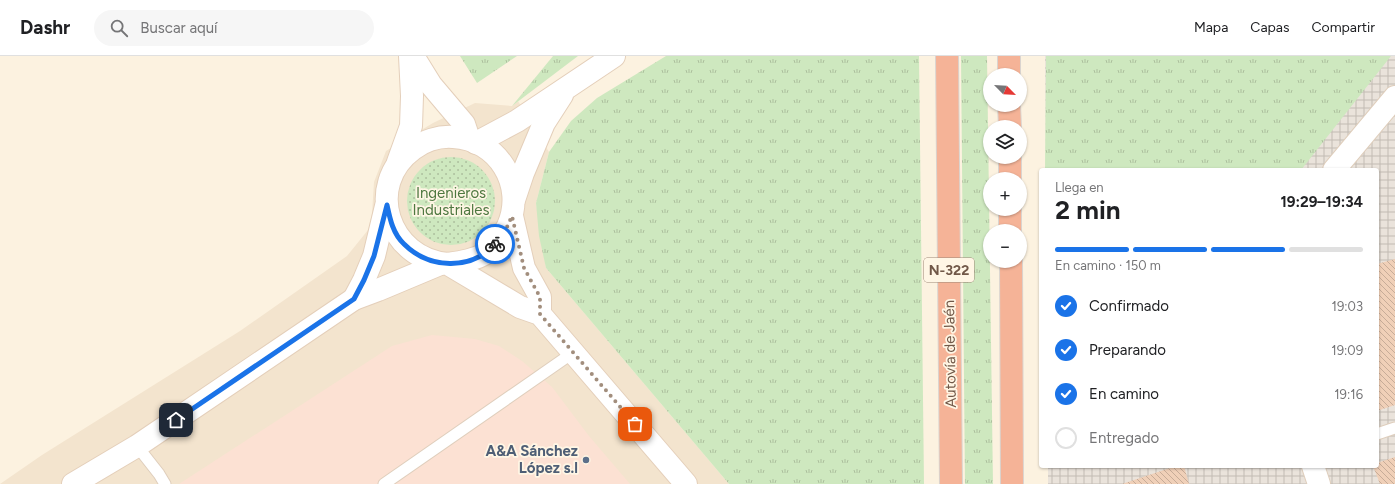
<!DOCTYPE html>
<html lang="es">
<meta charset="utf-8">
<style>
:root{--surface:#fff;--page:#f6f6f6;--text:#202124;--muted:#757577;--line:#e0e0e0;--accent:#1a73e8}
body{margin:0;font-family:Figtree,sans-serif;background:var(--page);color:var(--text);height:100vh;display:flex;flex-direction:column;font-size:15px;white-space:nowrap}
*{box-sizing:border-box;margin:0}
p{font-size:13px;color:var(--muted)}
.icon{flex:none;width:22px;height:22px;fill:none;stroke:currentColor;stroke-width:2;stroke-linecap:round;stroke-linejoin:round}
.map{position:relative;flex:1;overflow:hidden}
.details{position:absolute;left:1039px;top:112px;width:340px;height:300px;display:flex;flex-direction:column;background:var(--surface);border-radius:4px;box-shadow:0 1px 3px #0004}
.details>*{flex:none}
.needle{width:26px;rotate:114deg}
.fabs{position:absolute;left:983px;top:12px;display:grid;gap:8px}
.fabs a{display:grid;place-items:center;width:44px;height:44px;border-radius:50%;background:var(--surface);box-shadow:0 1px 3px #0004;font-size:20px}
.pin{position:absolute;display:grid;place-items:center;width:34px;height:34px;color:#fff;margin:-17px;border-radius:8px;box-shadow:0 2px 6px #0006}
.courier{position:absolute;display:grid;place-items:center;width:40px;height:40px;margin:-20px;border:3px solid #1a73e8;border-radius:50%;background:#fff;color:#222;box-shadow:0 1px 5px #0007}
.summary em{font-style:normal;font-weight:700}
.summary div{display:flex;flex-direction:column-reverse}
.summary{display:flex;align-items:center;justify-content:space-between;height:68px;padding:0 16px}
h1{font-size:26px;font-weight:700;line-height:30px}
.bar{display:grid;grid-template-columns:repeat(4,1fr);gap:6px 4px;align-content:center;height:48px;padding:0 16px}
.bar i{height:5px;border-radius:3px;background:var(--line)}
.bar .active{background:var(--accent)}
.bar p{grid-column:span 4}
ol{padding:0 16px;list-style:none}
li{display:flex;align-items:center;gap:12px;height:44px}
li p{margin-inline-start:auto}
li .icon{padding:4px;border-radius:50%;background:var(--accent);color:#fff;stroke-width:4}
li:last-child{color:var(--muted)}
li i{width:22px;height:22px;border:2px solid var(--line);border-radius:50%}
header{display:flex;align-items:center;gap:24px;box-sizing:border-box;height:56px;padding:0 20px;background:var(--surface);border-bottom:1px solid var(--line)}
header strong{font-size:19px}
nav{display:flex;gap:22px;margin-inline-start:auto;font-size:14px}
.search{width:280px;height:36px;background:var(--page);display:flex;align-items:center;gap:10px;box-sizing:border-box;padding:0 14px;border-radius:22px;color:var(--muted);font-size:15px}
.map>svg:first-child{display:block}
.residential{fill:#f3e4ce}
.commercial{fill:#fce1d3}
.industrial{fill:url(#industrial-grid)}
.grass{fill:url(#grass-tufts)}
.park{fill:url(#park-dots)}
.building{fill:url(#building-back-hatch)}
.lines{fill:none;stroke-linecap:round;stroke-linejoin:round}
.lane-casing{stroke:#dfcebc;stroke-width:13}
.street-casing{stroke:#dfcebc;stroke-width:24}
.secondary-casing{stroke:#e4cfba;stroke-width:24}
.highway-casing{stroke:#dad4cf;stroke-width:24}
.lane{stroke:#fff;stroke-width:11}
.street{stroke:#fff;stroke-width:22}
.secondary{stroke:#fff;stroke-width:22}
.highway{stroke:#f5b397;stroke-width:22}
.done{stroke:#a28e7d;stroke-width:4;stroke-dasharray:0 7.2}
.route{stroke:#1a73e8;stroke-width:5}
.service-dot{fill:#5c6f8a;stroke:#fff6e5;stroke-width:1.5}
.labels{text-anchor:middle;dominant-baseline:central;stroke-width:3.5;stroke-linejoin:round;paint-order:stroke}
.shield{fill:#fff6e5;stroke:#9c8777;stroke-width:1}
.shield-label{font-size:14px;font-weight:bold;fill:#715848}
.park-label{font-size:15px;fill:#4e7840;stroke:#fff6e5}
.street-label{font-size:15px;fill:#715848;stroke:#fff6e5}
.service-label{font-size:15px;font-weight:bold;fill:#4e5e75;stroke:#fff6e5;text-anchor:end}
</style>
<header>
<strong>Dashr</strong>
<div class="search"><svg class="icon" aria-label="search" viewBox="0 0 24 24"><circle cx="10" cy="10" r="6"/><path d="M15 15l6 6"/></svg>Buscar aquí</div>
<nav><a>Mapa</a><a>Capas</a><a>Compartir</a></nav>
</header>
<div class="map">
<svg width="1395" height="428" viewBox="0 0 1395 428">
<defs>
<pattern id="industrial-grid" width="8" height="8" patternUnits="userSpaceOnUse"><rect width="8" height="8" fill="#eae3db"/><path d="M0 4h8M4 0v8" fill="none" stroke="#c2bbb4"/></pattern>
<pattern id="grass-tufts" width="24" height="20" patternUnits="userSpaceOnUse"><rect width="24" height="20" fill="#cee8bf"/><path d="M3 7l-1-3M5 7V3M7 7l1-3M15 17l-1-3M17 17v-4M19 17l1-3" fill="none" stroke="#acbf9d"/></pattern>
<pattern id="park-dots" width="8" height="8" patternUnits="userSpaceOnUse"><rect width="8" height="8" fill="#cee8bf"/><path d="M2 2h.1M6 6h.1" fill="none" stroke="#acbf9d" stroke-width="1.8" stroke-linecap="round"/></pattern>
<pattern id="building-back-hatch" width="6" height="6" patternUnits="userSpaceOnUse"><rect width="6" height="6" fill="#f0d0b8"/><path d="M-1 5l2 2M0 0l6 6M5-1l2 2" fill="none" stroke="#c7ac98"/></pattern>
</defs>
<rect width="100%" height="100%" fill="#fcf2e0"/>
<path class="residential" d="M518 45 549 96 536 147 546 212 729 428H0L42 399 240 275 347 200 368 174 372 158 374 126 386 95 433 67 475 47 512 50Z"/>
<path class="commercial" d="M432 279 475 283 499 290 522 305 552 331 589 380 630 428H179L392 290Z"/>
<path class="industrial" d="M1045 0H1395V428H1048V410H1377V114H1046Z"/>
<g class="grass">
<path d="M460 0H517L477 27Z"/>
<path d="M553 0H578L512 50Z"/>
<path d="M666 0H919L924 428H729L546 212 539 180 536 147 549 96 571 65 597 42Z"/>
<path d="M961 0H987L993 428H965Z"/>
<path d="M1046 0H1391L1301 114H1045Z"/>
</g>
<circle class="park" cx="451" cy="145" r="44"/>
<g class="building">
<path d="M1395 203V349L1377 355V208Z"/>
<path d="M1395 401V428H1380L1373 410H1377V407Z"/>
<path d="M1176 410H1184L1189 428H1122Z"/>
</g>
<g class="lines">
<defs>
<g id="lane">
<path d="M1377 378 1395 372"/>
<path d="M137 390 159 418 165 428"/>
<path d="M384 428 574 296"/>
</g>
<g id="street">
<path d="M1334 114 1395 41"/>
<path d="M1313 410 1319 428"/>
</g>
<g id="secondary">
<path d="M413 0 431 29 464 68 469 83"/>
<path d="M476 87 517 65 614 0"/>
<path d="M398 106 411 70 412 40 410 0"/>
<path d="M514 144 523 117 544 67 562 39"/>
<path d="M512 160 524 212 540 241V258"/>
<path d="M448 208C462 206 475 204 488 196 497 190 503 179 508 170 526 129 498 83 453 81 439 80 424 85 413 93 364 129 388 203 448 208L520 251 540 258 686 428"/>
<path d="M354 243 364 224 374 200 386 150"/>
<path d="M73 428 137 390 354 243 378 234 440 208"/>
</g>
<g id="highway">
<path d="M947 0 951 428"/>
<path d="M1009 0V19"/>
<path d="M1009 49 1010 71"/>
<path d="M1010 101V123"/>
<path d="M1010 153V175"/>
<path d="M1011 205 1012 428"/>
</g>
</defs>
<use href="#lane" class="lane-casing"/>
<use href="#street" class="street-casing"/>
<use href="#secondary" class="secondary-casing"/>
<use href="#highway" class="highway-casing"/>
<use href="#lane" class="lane"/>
<use href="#street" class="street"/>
<use href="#secondary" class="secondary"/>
<use href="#highway" class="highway"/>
</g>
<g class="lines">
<path class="done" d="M495 188 503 180 512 160 524 212 540 241V258L635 368"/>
<path class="route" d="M176 364 354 243 364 224 374 200 387 149C390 163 393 178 404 188 429 213 471 215 495 188"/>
</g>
<circle class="service-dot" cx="586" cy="404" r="4"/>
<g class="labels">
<rect class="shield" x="924" y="202" width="50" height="24" rx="3"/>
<g class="shield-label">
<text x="949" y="214">N-322</text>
</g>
<g class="park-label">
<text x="451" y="137">Ingenieros<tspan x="451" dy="17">Industriales</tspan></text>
</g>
<g class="street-label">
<text transform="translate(950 298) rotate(-91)">Autovía de Jaén</text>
</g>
<g class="service-label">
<text x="578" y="395">A&amp;A Sánchez<tspan x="578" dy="17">López s.l</tspan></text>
</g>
</g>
</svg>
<div class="fabs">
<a><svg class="needle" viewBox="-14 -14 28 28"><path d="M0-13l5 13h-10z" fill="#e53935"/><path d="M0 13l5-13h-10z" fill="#757577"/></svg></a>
<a><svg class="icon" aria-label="layers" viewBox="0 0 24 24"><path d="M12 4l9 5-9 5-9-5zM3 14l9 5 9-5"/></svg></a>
<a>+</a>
<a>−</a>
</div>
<div class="pin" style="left:635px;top:368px;background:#ea580c"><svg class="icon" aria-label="bag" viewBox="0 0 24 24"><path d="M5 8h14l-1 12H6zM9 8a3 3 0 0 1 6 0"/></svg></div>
<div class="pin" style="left:176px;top:364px;background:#1f2937"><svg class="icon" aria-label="home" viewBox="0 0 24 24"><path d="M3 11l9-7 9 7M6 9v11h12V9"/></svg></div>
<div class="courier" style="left:495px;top:188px"><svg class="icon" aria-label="bike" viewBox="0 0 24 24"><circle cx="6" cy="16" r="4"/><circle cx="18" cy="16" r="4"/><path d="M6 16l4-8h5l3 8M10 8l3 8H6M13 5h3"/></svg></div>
<section class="details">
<div class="summary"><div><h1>2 min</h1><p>Llega en</p></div><em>19:29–19:34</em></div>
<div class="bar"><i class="active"></i><i class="active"></i><i class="active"></i><i></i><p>En camino · 150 m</p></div>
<ol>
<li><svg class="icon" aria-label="check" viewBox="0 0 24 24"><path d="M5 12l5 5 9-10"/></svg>Confirmado<p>19:03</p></li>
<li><svg class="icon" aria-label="check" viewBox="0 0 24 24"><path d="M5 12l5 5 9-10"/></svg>Preparando<p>19:09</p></li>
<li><svg class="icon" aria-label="check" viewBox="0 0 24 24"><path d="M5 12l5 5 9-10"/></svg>En camino<p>19:16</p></li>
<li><i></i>Entregado</li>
</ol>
</section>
</div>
